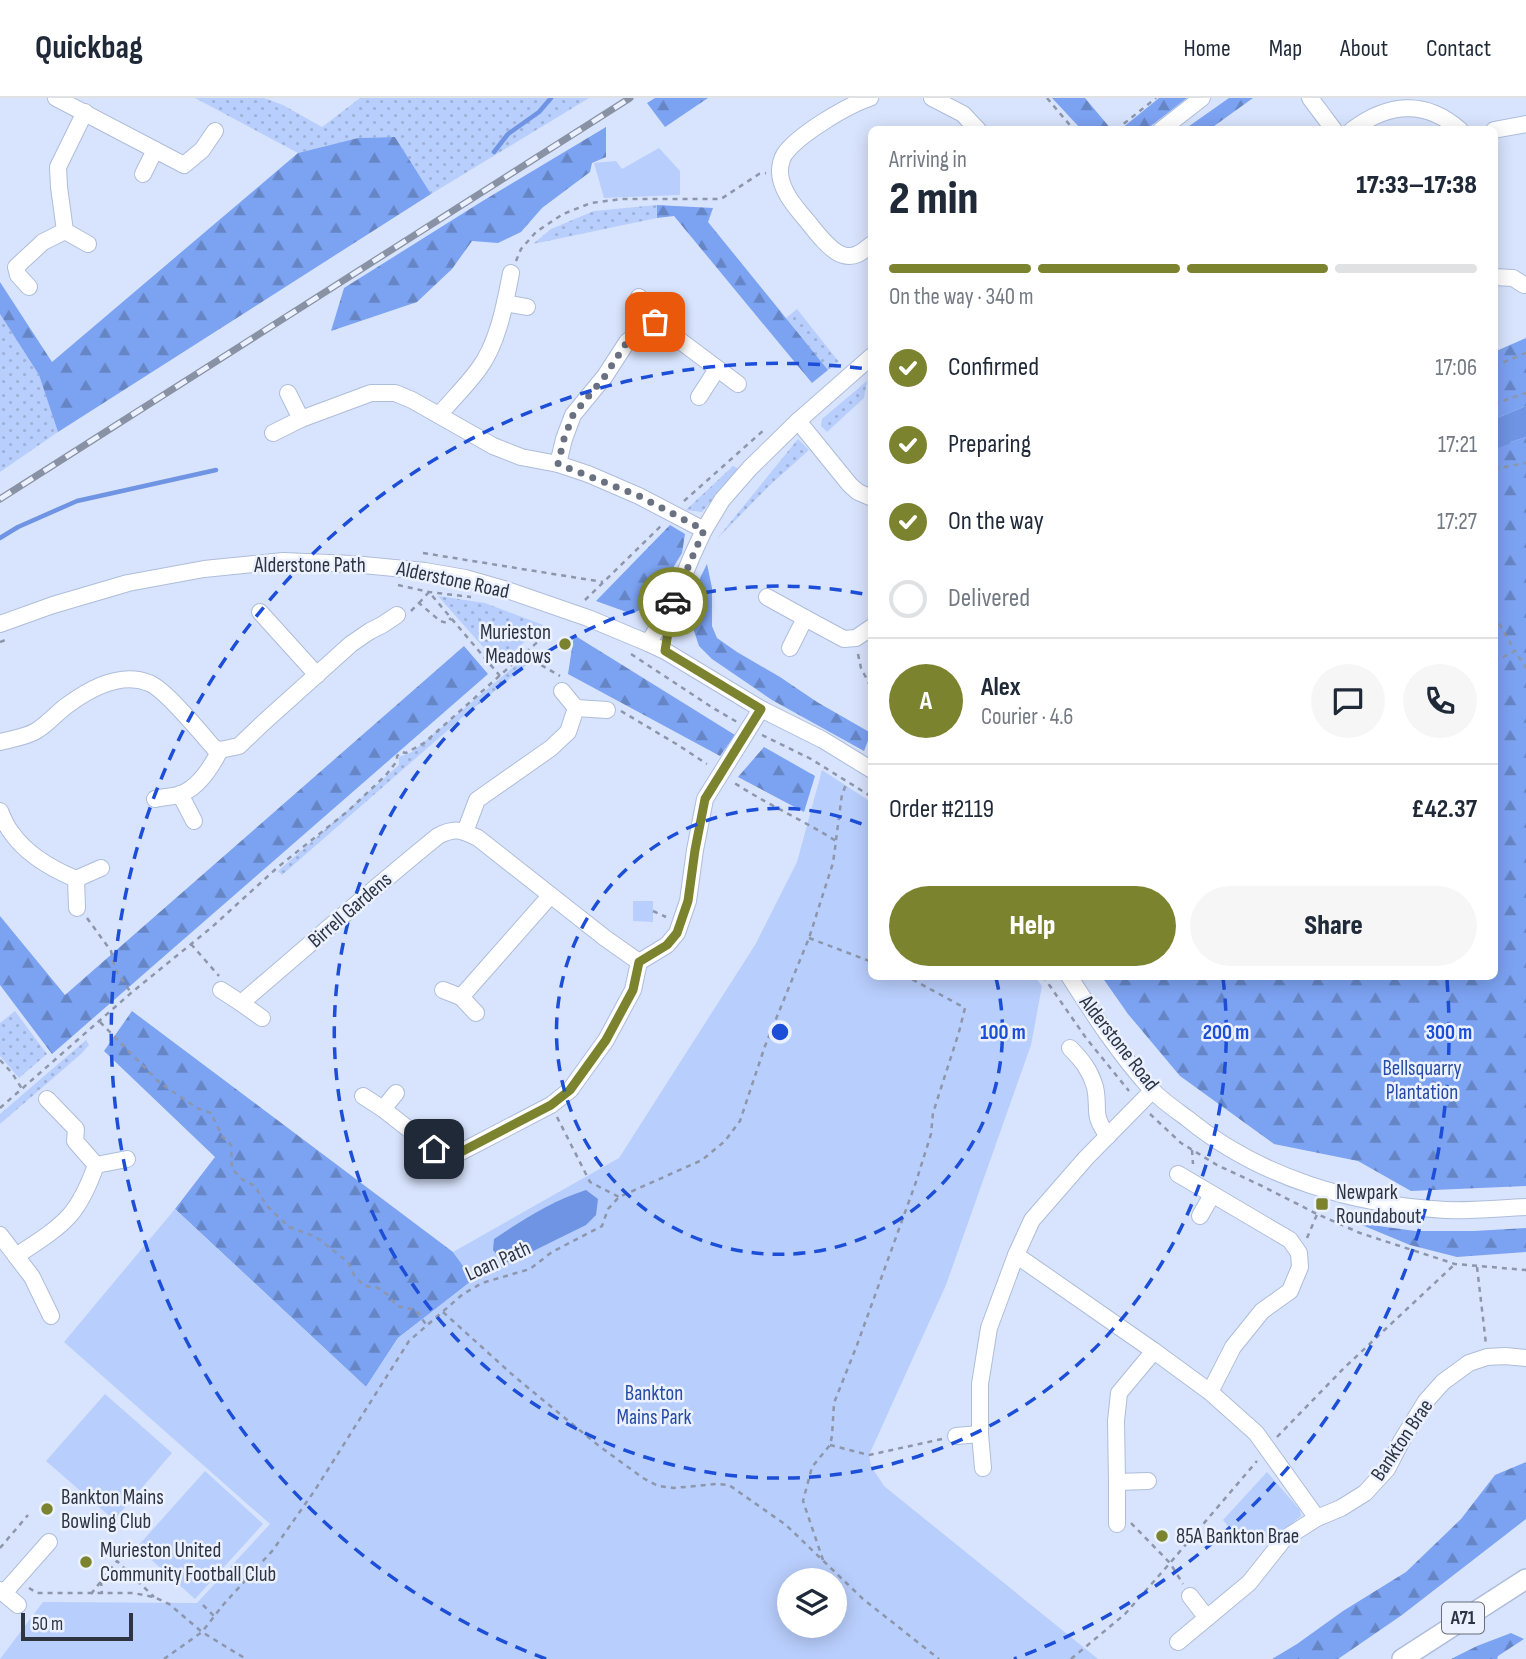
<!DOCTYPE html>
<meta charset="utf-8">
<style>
:root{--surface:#fff;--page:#f6f6f7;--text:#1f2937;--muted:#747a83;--line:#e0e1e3;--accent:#7b832f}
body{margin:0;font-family:"Sofia Sans Condensed",sans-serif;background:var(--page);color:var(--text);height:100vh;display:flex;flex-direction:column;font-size:26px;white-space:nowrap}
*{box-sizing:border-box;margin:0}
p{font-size:23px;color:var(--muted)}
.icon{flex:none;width:38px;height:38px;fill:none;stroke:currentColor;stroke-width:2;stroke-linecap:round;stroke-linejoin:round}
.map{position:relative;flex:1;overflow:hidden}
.details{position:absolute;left:868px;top:28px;width:630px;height:854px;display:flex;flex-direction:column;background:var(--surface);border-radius:10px;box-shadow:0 4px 18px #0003}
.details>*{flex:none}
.fabs{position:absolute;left:777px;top:1470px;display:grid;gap:14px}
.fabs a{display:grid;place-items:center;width:70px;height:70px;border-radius:50%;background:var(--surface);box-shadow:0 4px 18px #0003;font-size:35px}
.scale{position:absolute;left:21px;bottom:18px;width:112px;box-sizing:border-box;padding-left:7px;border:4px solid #2e3440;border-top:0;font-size:19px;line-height:24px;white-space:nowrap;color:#2e3440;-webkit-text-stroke:5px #ebf1fe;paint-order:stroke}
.pin{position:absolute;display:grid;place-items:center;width:60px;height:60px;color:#fff;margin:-30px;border-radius:14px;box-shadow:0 4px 10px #0006}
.courier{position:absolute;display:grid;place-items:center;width:70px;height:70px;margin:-35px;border:5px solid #7b832f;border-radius:50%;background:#fff;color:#222;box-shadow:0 2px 9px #0007}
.head em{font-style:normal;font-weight:800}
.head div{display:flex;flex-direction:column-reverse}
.head{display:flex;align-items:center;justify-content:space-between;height:119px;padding:0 21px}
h1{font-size:46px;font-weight:800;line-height:52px}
.bar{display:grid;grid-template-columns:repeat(4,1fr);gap:10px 7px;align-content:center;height:84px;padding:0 21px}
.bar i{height:9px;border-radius:5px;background:var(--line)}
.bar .current{background:var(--accent)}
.bar p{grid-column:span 4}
.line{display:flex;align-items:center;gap:18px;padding:0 21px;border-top:2px solid var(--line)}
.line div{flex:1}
.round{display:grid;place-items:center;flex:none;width:74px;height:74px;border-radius:37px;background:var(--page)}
ol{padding:0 21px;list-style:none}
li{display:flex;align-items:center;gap:21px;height:77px}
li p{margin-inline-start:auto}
li .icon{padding:7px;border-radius:50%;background:var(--accent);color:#fff;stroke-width:4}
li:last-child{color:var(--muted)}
li i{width:38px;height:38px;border:4px solid var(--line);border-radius:50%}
.cta{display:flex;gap:14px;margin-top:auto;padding:14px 21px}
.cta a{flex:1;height:80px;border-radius:42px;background:var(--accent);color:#fff;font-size:28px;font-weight:800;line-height:80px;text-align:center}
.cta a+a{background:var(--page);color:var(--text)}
header{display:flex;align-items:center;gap:42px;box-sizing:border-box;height:98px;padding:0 35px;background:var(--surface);border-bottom:2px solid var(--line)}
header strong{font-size:33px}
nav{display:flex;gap:38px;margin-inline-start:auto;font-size:24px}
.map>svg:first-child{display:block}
.grass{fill:url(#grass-dots)}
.forest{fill:url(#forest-firs)}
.park{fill:#b8cefc;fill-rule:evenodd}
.water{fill:#6f94e3}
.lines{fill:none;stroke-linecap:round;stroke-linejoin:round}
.stream{stroke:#6f94e3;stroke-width:4.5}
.minor-casing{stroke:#aebdda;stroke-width:18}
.major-casing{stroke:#aebdda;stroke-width:22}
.path{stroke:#8d96aa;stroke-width:2.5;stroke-dasharray:5 5;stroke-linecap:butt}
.minor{stroke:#fff;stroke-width:16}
.major{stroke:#fff;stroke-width:19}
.rail-casing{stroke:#8892a4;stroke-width:7}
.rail{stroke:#ebf1fe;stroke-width:4.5;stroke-dasharray:13;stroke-linecap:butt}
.done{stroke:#6a7282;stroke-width:7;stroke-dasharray:0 12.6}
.route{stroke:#7b832f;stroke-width:9}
.ring{fill:none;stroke:#1d4ed8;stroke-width:3.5;stroke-dasharray:12 9}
.poi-dot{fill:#7b832f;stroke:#ebf1fe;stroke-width:2.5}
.labels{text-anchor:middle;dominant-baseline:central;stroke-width:5;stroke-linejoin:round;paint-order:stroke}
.shield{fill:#ebf1fe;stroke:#676d79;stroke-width:2}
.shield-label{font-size:19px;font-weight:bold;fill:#2e3440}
.street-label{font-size:21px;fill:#2e3440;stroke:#ebf1fe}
.poi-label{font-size:21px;fill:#2e3440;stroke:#ebf1fe;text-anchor:start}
.park-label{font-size:21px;fill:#264ba7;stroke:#ebf1fe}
.centre{fill:#1d4ed8;stroke:#ebf1fe;stroke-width:3.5}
.ring-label{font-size:21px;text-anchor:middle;font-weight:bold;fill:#1d4ed8;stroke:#ebf1fe;stroke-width:5;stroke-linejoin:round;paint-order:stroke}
</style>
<header>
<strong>Quickbag</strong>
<nav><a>Home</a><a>Map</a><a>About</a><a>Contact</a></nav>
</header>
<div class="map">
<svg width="1526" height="1561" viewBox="0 0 1526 1561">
<defs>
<pattern id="grass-dots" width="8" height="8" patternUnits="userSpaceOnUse" patternTransform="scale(1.75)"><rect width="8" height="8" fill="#b8cefc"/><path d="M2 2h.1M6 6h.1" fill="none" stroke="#9eb2d9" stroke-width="1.8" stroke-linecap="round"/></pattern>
<pattern id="forest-firs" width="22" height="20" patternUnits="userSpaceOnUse" patternTransform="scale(1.75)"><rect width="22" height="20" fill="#7ca2f2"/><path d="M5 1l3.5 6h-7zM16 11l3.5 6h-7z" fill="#6685c5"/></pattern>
</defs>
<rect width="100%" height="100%" fill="#d8e4fd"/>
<g class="grass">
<path d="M195 0H264L283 7 322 29 360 0H589L431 96 395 39 358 40 298 55Z"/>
<path d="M657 107V120L533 146 551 131 594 113Z"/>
<path d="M797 211 839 264 828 272 786 220Z"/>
<path d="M0 216 39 277 58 334 0 374Z"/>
<path d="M867 283 864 300 827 334 821 328 822 321Z"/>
<path d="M798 341 809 352 769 388 716 442Z"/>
<path d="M733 368 739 371 702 414 686 412Z"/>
<path d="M438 498 485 505 543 527 499 567Z"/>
<path d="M523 561 529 565 463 619 282 777 278 773 399 667V659L412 654Z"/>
<path d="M15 913 47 956 19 980 0 958V925Z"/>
<path d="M86 942 89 947 81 956 0 1026V1016Z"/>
</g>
<g class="forest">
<path d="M655 0H708L665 29 647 5Z"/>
<path d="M1052 0H1085L1111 31H1081Z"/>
<path d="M1159 0H1187L1147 31H1121Z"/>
<path d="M1229 0H1253L1210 31H1185Z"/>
<path d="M606 29V59L592 65 590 74 542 110 521 134 498 145 472 143 452 171 417 204 331 233 344 190 481 104Z"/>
<path d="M395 39 431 96 58 334 39 277 0 216V184L52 264 298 55 358 40Z"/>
<path d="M657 107 713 110 708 124 828 272 812 285 674 118 657 120Z"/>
<path d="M1526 240V308L1495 321 1494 254Z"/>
<path d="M1526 339V1088L1411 1093 1358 1063 1274 1046 1180 978 1128 916 1102 879 1494 878 1495 349Z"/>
<path d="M670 427 685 436 682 455 651 506 632 516 596 503Z"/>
<path d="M707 466 712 490V528L717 540 737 554 780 579 817 604 871 635 864 653 772 602 712 561 699 548 693 530V511L695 490Z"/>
<path d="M574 537 735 637 720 658 568 576Z"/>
<path d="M464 548 488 576 52 956 0 887V818L65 897Z"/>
<path d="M764 649 815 678 804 714 738 679Z"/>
<path d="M132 913 453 1154 474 1181 398 1240 366 1289 175 1111 215 1059 104 953Z"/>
<path d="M1357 1125 1415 1133H1474L1526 1130V1154L1457 1159 1410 1147Z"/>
<path d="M1526 1364V1421L1402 1517 1338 1561H1272L1297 1546 1343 1513 1406 1474 1461 1421 1495 1377Z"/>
<path d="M1511 1535 1524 1541 1498 1558 1497 1561H1451L1477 1548Z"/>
</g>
<g class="park">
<path d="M659 50 680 73V97L604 100 594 65 616 63 622 71Z"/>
<path d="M822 672 871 704 872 878 1035 879 1042 888 1031 947 946 1187 869 1357 871 1368 884 1388 1098 1561H0L43 1504 197 1505 270 1426 64 1244 175 1111 366 1289 398 1240 473 1182 453 1154 619 1060 755 847 797 764ZM789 1482H835V1528H789Z"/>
<path d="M633 803H653V824L633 823Z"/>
<path d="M105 1296 172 1355 114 1422 46 1363Z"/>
<path d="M205 1373 263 1426 195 1501 137 1449Z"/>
<path d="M1267 1374 1300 1412 1301 1418 1279 1436 1270 1434 1261 1446 1252 1443H1240L1223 1422Z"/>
</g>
<g class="water">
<path d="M1526 308V339L1495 349V321Z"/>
<path d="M586 1092 598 1101 596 1117 586 1127 513 1163 504 1165 493 1152 494 1141C524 1121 552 1103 586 1092Z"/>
</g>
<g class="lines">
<g class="stream">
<path d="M494 54 508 36 539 14 551 0"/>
<path d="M1494 349 1508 344"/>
<path d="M0 440 18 429 77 403 216 372"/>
</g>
<defs>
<g id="minor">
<path d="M56 0 184 67 202 52 215 33"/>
<path d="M870 0C848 7 797 37 784 57 782 60 780 68 780 72 779 91 796 110 808 124 815 133 831 154 843 157 855 161 863 153 872 146"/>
<path d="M932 0 963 16 978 32"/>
<path d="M1310 0 1334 32"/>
<path d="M85 14 58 69 59 89 65 133 88 146"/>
<path d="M1161 32 1202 0"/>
<path d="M1352 32C1388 5 1425 1 1460 32"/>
<path d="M1494 32 1526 26"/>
<path d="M143 76 155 52"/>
<path d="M1494 179 1513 180 1524 187"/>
<path d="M29 189 18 177 16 169 43 144 65 133"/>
<path d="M505 205 527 209"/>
<path d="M655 224 738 286"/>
<path d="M288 295 301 321"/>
<path d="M699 299 717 271"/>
<path d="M439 317C452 302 466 288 478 272 498 246 505 206 511 175"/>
<path d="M798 323 850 387 858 394 872 400"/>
<path d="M273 335 301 321 371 295H395L412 302 493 348 521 359 558 366 588 376 639 398 704 432"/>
<path d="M558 366 564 341 573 317 605 278 627 244 641 232 655 224 639 199"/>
<path d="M767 499 805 520"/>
<path d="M260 514 317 577"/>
<path d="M0 526 53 507 128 485 204 471 283 463 353 466 425 473 465 480 507 492 588 520 648 545 665 553 761 611 823 642 872 672"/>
<path d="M648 545 671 509 692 458 704 432 722 402 750 370 798 323 872 258"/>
<path d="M790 550 805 520 844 541 856 540 872 529"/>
<path d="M562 593 576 610"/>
<path d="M0 644C11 641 26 639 36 633 48 626 57 614 69 606 91 590 122 574 149 585 165 591 201 635 214 650L220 652 239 648 263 625 351 546 370 533 382 527 397 517"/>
<path d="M180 696 194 723"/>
<path d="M155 701C162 699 171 699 178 697 198 691 211 670 220 652"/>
<path d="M0 713C3 720 6 728 11 734 26 756 52 771 76 781L101 770"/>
<path d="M465 734 477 702 551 650 568 634 576 610 607 612"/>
<path d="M76 781 77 810"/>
<path d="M1069 878C1094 917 1119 956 1151 991 1161 1002 1176 1012 1188 1021 1260 1080 1354 1107 1446 1112 1472 1113 1500 1110 1526 1109"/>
<path d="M221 892 241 905"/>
<path d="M443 892 461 899"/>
<path d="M476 915 461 899 550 798"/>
<path d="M262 920 241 905C307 849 371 792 438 738 455 729 461 732 478 740L605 840 639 864 667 847 677 835 688 803 695 752 705 701 761 611"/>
<path d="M1070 950C1082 962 1090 972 1095 989 1100 1011 1091 1016 1108 1038"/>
<path d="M363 998 383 1011 434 1051 447 1056 459 1055 551 1007 570 992 606 942 633 892 639 864"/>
<path d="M47 1001 76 1031 75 1043 96 1067"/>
<path d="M383 1011 396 995"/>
<path d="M1178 1076 1290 1142 1299 1155 1300 1169 1290 1193 1262 1213 1233 1249 1210 1294"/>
<path d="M1200 1118 1212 1097"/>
<path d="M0 1137 32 1179 51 1218"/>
<path d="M1016 1157 1154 1253 1210 1294 1256 1335 1317 1420"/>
<path d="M16 1158C34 1146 56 1133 70 1117 82 1103 90 1084 96 1067L127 1061"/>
<path d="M956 1338 980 1336"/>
<path d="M983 1370 980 1336V1286L989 1230 1016 1157 1032 1122 1086 1060 1152 993"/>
<path d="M1148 1383 1117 1384 1116 1323 1119 1295 1154 1253"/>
<path d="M1117 1384V1426"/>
<path d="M0 1492 18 1507"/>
<path d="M4 1495 49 1444"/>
<path d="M1190 1498 1207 1520"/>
<path d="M1178 1544 1249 1485 1284 1441 1317 1420 1341 1410 1365 1395 1387 1371 1402 1342 1426 1303 1443 1284 1469 1265 1487 1259 1505 1258 1526 1260"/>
</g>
<path id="major" d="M1402 1561 1526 1481"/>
</defs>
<use href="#minor" class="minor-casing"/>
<use href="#major" class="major-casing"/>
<g class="path">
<path d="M1047 0 1074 32"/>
<path d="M1116 32 1156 0"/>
<path d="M516 163 521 151 536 134 563 116 591 105 622 101H721L759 76 766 75"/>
<path d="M1494 268 1526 255"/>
<path d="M1494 306 1526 295"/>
<path d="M1494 371 1526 365"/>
<path d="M684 403 765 331"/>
<path d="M423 455 603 484"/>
<path d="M398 487 429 494 471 499"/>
<path d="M585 502 663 426"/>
<path d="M419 505 429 494 500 578"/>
<path d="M411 513 419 505 440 523 447 525 451 520"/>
<path d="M1494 517 1515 553"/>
<path d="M0 544 8 541"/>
<path d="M631 556 713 610 737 624"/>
<path d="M858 556 861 570 872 591"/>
<path d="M524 557 560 578"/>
<path d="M1494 560 1497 562 1515 553 1526 570"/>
<path d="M621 613 678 647 707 666"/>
<path d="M762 637 811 661 872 699"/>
<path d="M836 742 842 696 846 687"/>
<path d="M653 813 666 819"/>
<path d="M87 820 111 853 115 871 131 895"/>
<path d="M809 840 872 864"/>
<path d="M191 846 219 878"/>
<path d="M1043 878 1086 940 1129 993"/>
<path d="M100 924 159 984 197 1010 211 1015 222 1038 231 1047 232 1071 243 1082 255 1088 266 1107 289 1129 316 1139 348 1164 355 1179 365 1188 378 1190 388 1197 397 1208 416 1212 427 1228"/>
<path d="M0 962 12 975 22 991"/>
<path d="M0 1010 131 895 212 829 278 769 348 713 386 677 397 663V658L402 654 406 655 424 645 551 532"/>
<path d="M1150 1016 1181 1045 1217 1067 1262 1088 1317 1116 1360 1135 1455 1166 1526 1172"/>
<path d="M557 1019 590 1084 619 1099"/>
<path d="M1192 1052 1193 1066"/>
<path d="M1307 1140 1321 1107"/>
<path d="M1477 1169 1486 1246"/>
<path d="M443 1214 515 1279 599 1348 643 1380 658 1388 674 1390 716 1386 729 1387 786 1427 863 1501 939 1561"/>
<path d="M1277 1339 1344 1270 1455 1166"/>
<path d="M830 1347 869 1357 942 1341"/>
<path d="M1131 1425 1170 1465 1183 1486"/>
<path d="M0 1450 28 1417"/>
<path d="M823 1462 803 1403 812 1369 830 1347 832 1338 834 1305 857 1247 916 1084 931 1036 933 1015 959 934 965 910 906 878"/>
<path d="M101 1483 102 1496"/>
<path d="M29 1490 37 1495H133L154 1499 169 1506 202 1534 246 1561"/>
<path d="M91 1496 117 1463 154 1499"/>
<path d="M203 1507 214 1518"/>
<path d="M164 1561 202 1534 223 1507 273 1452 315 1392 409 1243 463 1196 482 1185 530 1171 552 1154 602 1128 608 1111 619 1099 702 1062 725 1043 740 1023 765 948 809 840 833 765 836 743C803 722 766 706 733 684"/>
<path d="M1071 1561 1125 1516 1170 1465 1257 1363"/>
</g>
<use href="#minor" class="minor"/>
<use href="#major" class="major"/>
<defs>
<path id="rail" d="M0 401 630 0"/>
</defs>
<use href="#rail" class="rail-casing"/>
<use href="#rail" class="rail"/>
</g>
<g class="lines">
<path class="done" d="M655 224 641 232 627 244 605 278 573 317 564 341 558 366 639 398 704 432 673 504"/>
<path class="route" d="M434 1051 447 1056 459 1055 551 1007 570 992 606 942 633 892 639 864 667 847 677 835 688 803 695 752 705 701 761 611 665 553 673 504"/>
</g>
<g class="ring">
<path d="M996 880A223 223 0 1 1 871 730"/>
<path d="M1223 880A446 446 0 1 1 869 497"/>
<path d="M546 1561A669 669 0 0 1 867 271M1447 882A669 669 0 0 1 1014 1561"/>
</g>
<g class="poi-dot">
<circle cx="565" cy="546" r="7"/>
<rect x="1315" y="1099" width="14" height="14" rx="3.5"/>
<circle cx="47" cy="1411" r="7"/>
<circle cx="1162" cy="1438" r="7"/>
<circle cx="86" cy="1464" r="7"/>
</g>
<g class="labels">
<rect class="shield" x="1442" y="1504.5" width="42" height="31" rx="5"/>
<g class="shield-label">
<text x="1463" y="1520">A71</text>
</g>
<g class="street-label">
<text x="310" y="467">Alderstone Path</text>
<text transform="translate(453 482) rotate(12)">Alderstone Road</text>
<text transform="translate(350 812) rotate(-41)">Birrell Gardens</text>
<text transform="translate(1119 945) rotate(52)">Alderstone Road</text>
<text transform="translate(498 1163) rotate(-24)">Loan Path</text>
<text transform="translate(1402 1342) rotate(-56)">Bankton Brae</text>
</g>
<g class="poi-label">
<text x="551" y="534" text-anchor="end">Murieston<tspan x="551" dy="24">Meadows</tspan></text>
<text x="1336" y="1094">Newpark<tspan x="1336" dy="24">Roundabout</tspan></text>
<text x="61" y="1399">Bankton Mains<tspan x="61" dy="24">Bowling Club</tspan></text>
<text x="1176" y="1438">85A Bankton Brae</text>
<text x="100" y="1452">Murieston United<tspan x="100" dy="24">Community Football Club</tspan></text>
</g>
<g class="park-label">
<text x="1422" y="970">Bellsquarry<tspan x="1422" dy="24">Plantation</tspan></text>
<text x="654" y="1295">Bankton<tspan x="654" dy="24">Mains Park</tspan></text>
</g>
</g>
<circle cx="780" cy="934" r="10" class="centre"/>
<g class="ring-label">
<text x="1003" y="941">100 m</text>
<text x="1226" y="941">200 m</text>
<text x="1449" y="941">300 m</text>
</g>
</svg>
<div class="fabs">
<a><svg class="icon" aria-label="layers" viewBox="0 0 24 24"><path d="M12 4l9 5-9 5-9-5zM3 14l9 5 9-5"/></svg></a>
</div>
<div class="scale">50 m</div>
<div class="pin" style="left:655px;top:224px;background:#ea580c"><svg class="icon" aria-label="bag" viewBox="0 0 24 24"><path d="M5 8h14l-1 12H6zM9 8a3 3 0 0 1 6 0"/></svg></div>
<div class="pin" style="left:434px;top:1051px;background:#1f2937"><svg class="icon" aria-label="home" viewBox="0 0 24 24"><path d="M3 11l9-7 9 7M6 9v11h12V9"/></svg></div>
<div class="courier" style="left:673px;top:504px"><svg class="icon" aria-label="car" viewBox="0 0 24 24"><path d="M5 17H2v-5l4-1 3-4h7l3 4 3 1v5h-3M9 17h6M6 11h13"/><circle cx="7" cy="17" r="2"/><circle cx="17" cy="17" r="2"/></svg></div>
<section class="details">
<div class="head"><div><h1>2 min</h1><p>Arriving in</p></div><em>17:33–17:38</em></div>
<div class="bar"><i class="current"></i><i class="current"></i><i class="current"></i><i></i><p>On the way · 340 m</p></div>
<ol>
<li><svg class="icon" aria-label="check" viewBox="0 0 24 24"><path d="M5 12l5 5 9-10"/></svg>Confirmed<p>17:06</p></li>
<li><svg class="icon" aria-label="check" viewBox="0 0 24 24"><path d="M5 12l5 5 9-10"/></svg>Preparing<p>17:21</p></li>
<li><svg class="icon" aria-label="check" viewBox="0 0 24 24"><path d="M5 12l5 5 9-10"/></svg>On the way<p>17:27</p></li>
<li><i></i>Delivered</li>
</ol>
<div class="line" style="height:126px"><b class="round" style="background:var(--accent);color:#fff">A</b><div><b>Alex</b><p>Courier · 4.6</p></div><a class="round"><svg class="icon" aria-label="chat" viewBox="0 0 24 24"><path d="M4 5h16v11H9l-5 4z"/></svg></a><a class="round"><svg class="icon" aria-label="phone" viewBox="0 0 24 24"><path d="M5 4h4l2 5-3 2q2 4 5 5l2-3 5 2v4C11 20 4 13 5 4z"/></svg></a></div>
<div class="line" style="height:91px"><div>Order #2119</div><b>£42.37</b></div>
<div class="cta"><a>Help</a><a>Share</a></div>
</section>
</div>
